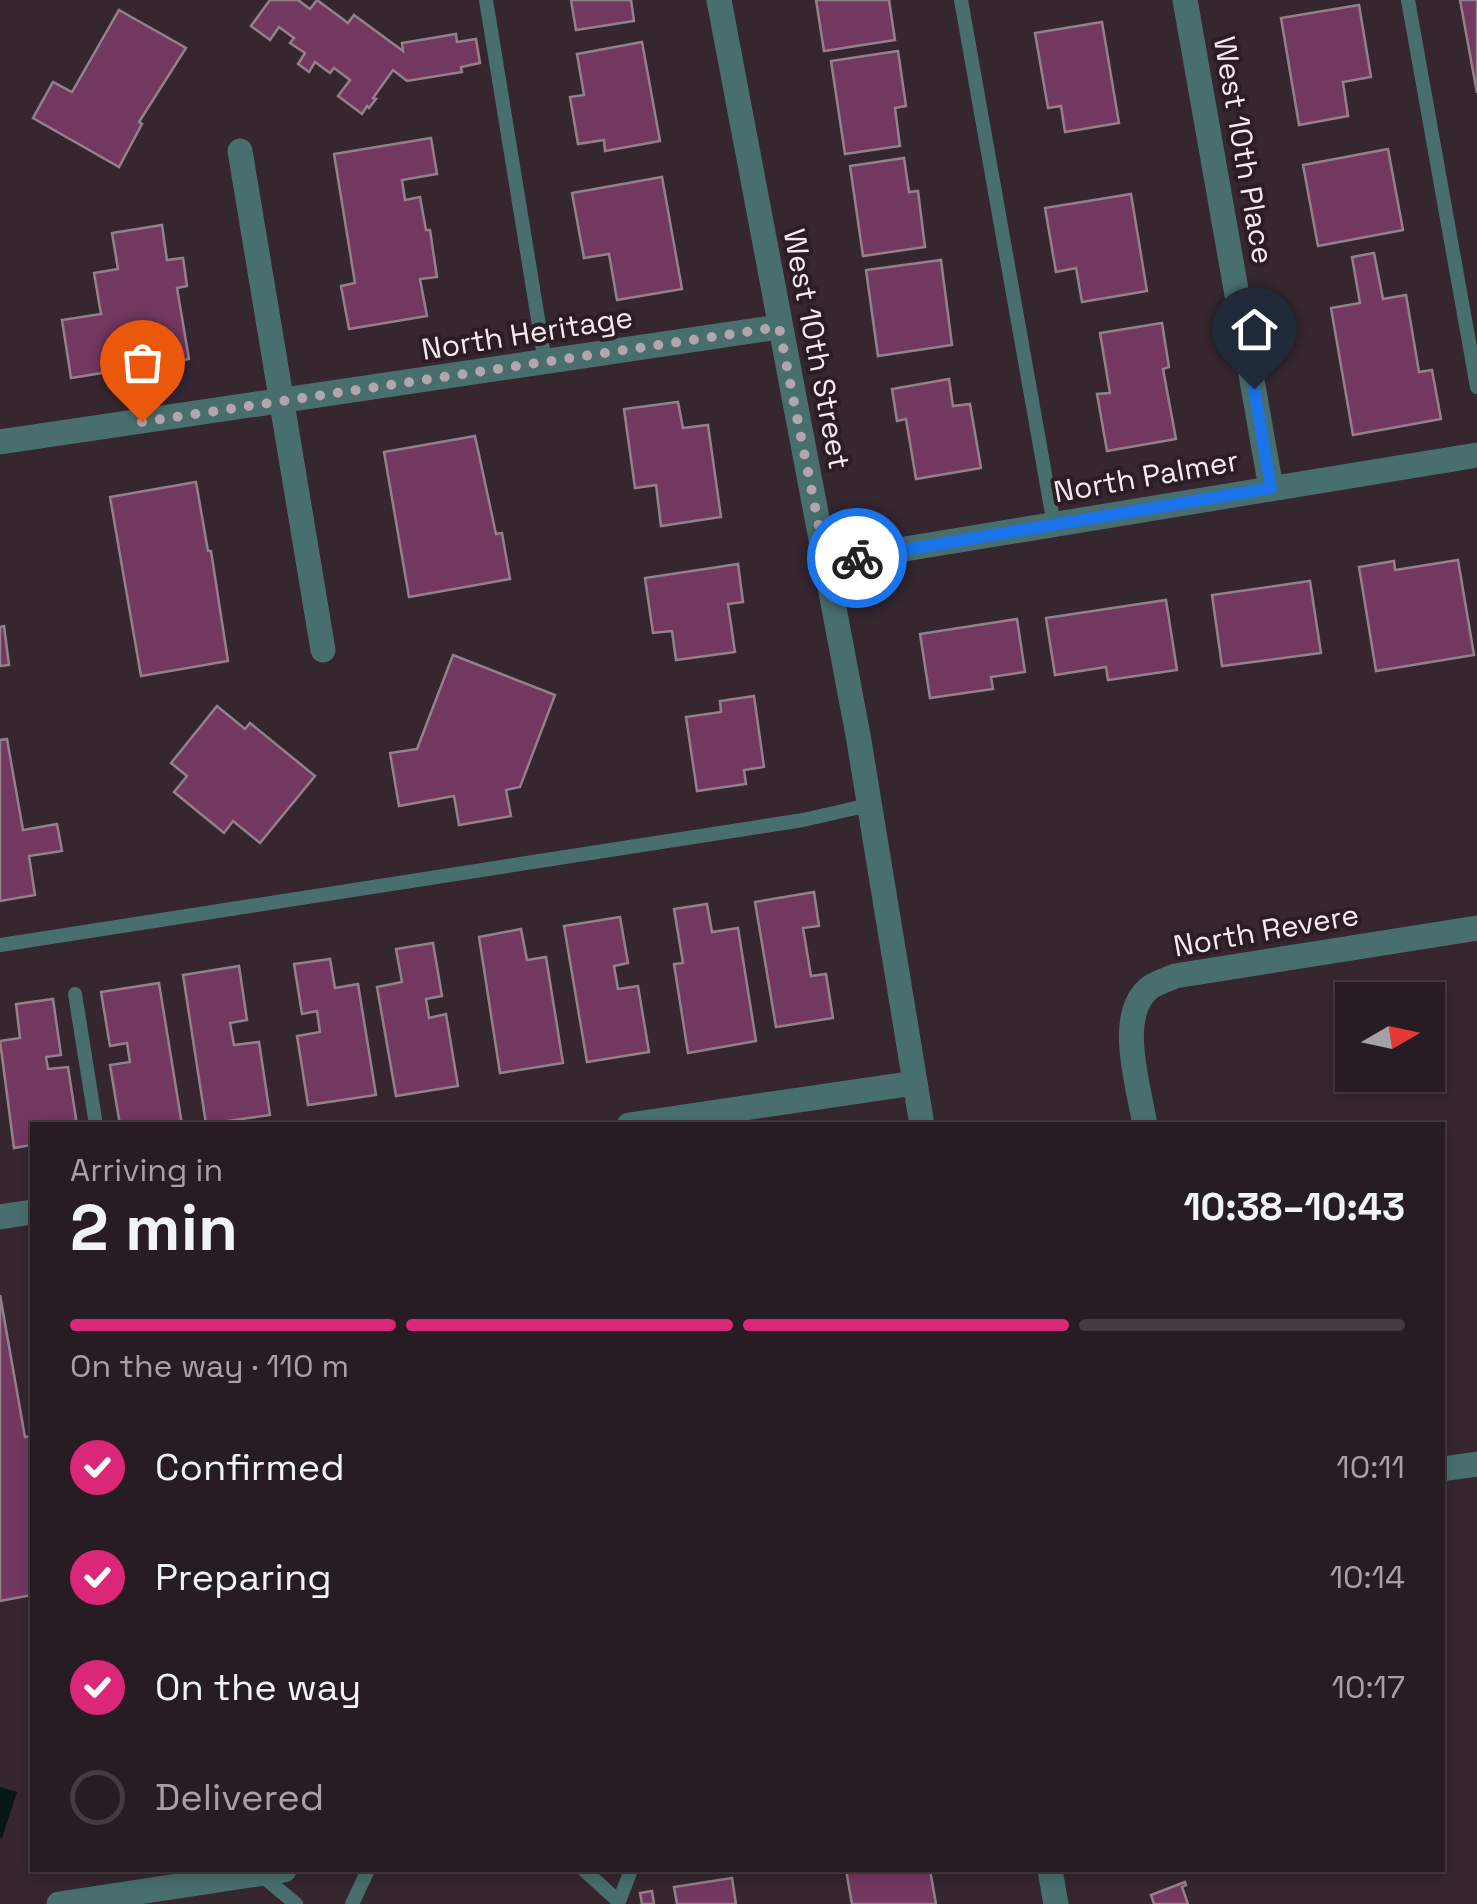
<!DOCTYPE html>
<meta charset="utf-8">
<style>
:root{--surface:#281c24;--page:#30252c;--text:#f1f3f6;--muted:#a5a1a6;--line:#443a41;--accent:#db2777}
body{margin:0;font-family:"Space Grotesk",sans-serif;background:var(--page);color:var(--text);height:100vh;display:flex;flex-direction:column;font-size:38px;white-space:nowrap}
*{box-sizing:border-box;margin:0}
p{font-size:32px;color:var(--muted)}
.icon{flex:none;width:55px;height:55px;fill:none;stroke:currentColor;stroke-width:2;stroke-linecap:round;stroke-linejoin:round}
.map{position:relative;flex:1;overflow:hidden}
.sheet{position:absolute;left:30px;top:1122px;width:1415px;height:750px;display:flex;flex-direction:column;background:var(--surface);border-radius:0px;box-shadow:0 5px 15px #0003,0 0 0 2px var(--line)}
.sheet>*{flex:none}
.needle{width:65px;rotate:81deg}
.fabs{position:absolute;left:1335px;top:982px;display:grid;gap:20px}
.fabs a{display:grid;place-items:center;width:110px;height:110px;border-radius:0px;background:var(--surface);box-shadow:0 5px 15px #0003,0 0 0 2px var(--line);font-size:50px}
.pin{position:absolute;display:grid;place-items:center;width:85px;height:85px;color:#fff;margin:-102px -42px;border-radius:50% 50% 50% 0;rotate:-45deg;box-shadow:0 0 10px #0007}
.pin .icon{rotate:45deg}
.courier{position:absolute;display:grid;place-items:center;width:100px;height:100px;margin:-50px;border:8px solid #1a73e8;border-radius:50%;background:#fff;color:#222;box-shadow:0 2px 12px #0007}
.overview em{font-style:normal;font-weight:700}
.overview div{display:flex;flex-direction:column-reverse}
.overview{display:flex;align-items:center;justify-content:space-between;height:170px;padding:0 40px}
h1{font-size:65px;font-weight:700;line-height:75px}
.bar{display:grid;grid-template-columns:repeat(4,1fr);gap:15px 10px;align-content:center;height:120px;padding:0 40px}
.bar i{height:12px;border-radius:8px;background:var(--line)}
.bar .on{background:var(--accent)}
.bar p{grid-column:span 4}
ol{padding:0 40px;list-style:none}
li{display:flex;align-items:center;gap:30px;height:110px}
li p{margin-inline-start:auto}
li .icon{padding:10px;border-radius:50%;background:var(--accent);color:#fff;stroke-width:4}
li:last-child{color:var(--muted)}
li i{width:55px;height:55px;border:5px solid var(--line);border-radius:50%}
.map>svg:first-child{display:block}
.water{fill:#081616}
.building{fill:#733860;stroke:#93808b;stroke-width:2.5}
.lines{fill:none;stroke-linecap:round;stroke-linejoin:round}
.service{stroke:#486f6e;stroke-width:14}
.minor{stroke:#486f6e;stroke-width:25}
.done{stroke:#b2a5ad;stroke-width:10;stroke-dasharray:0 18}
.route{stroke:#1a73e8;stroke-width:12}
.labels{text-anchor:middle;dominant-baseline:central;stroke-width:8;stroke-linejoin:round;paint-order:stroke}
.street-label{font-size:30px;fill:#f5eaf1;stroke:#2b1c26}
</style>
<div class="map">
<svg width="1477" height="1904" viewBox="0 0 1477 1904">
<rect width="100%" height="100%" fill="#352630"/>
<path class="water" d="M0 1787 17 1792 2 1838 0 1837Z"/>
<g class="building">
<path d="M270 0H298L310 9 317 0 348 23 354 15 403 51 402 43 456 34 457 42 476 39 480 63 461 67 462 72 407 81 393 70 373 98 376 99 369 108 367 106 362 114 338 96 350 80 334 68 330 73 315 62 309 72 298 64 305 53 290 43 294 38 279 27 270 40 251 26Z"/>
<path d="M571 0H631L634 21 576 30Z"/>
<path d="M816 0H889L895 40 824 51Z"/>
<path d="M1460 0H1477V93Z"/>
<path d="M1359 5 1371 77 1343 82 1348 116 1299 125 1281 18Z"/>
<path d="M119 10 186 48 139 122 142 124 119 167 33 118 53 82 72 92Z"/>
<path d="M1102 22 1119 123 1065 132 1061 106 1048 108 1035 33Z"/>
<path d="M642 42 660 141 605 151 604 140 578 144 570 97 584 95 577 54Z"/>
<path d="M898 51 906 106 895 108 900 146 845 154 831 61Z"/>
<path d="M431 138 437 174 402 180 405 200 420 197 426 230H430L437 277 420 279 427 316 349 329 341 286 355 283 334 154Z"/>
<path d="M1388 149 1403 230 1318 246 1303 165Z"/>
<path d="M904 158 909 192 918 191 925 247 863 256 850 166Z"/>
<path d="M662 177 682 289 617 300 609 254 584 258 572 193Z"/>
<path d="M1131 194 1147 291 1082 302 1076 268 1056 272 1045 208Z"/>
<path d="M162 225 167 260 183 258 187 286 177 288 189 359 71 378 62 320 101 314 94 273 118 269 112 233Z"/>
<path d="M1374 253 1383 299 1406 295 1419 372 1432 370 1441 419 1353 435 1331 308 1360 303 1352 257Z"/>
<path d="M941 260 952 345 878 356 866 270Z"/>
<path d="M1162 323 1169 367 1163 369 1176 439 1107 451 1097 394 1110 393 1100 333Z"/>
<path d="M949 379 953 406 970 404 981 468 916 479 906 419 897 421 892 389Z"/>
<path d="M678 402 683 428 708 425 721 517 661 526 656 485 635 488 624 409Z"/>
<path d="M475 436 496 534 502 533 510 579 409 597 384 452Z"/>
<path d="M196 482 208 551H211L228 661 141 676 110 497Z"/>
<path d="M1458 560 1474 655 1376 671 1359 567 1394 561 1395 570Z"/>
<path d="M738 564 743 602 728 604 735 652 676 660 672 631 653 633 645 578Z"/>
<path d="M1310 581 1321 653 1222 666 1212 595Z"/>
<path d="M1166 600 1177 670 1108 680 1106 667 1055 675 1046 618Z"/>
<path d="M1017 619 1025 672 991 677 993 689 930 698 920 634Z"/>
<path d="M4 626 9 665 0 666V627Z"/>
<path d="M453 655 555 695 520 787 506 790 511 816 459 825 454 796 399 806 390 753 417 749Z"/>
<path d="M754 696 764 767 744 770 746 784 697 791 686 717 721 712 720 701Z"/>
<path d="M217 706 245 729 250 723 315 776 260 843 233 821 224 833 174 792 187 776 171 763Z"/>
<path d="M7 739 23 830 57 824 62 851 29 856 35 895 0 901V740Z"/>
<path d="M814 892 819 926 803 928 811 976 826 974 833 1018 776 1027 755 902Z"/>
<path d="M707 904 712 932 738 928 756 1041 688 1053 674 964 683 963 674 909Z"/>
<path d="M620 917 628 963 614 966 618 989 638 986 649 1052 587 1062 564 926Z"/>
<path d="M521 929 527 960 546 957 563 1063 500 1073 479 937Z"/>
<path d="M433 943 442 996 426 999 429 1018 446 1014 458 1086 396 1096 377 987 402 982 396 949Z"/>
<path d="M330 959 335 988 358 984 376 1095 308 1105 297 1036 320 1032 317 1011 302 1014 294 964Z"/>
<path d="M239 966 247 1020 230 1023 234 1045 259 1042 270 1115 206 1124 183 975Z"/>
<path d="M159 983 182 1125H120L110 1065 130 1062 127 1043 110 1046 101 992Z"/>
<path d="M53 999 61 1055 46 1057 48 1069 68 1067 77 1125H32V1145L14 1148 0 1041 20 1038 16 1004Z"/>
<path d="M0 1295 25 1437 32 1436V1595L0 1601Z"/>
<path d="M846 1870H930L936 1904H852Z"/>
<path d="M732 1878 736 1904H677L674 1887Z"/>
<path d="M1185 1882 1186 1885 1182 1887 1188 1904H1154L1151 1895Z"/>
<path d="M652 1891 654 1904H642L640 1893Z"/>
</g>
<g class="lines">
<g class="service">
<path d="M486 0 545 362"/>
<path d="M961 0 1054 525"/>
<path d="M1408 0 1477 387"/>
<path d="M0 945 803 820 869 805"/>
<path d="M75 994 96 1125"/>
<path d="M584 1870 617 1900"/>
<path d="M260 1874 296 1904"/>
<path d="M352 1904 368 1870"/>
<path d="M618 1904 631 1870"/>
</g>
<g class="minor">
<path d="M719 0 858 735 922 1125"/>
<path d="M1185 0 1271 488"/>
<path d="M240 151 323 650"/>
<path d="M0 442 779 327"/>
<path d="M826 562 1477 455"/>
<path d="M629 1125 915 1083"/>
<path d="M1145 1125C1139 1087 1114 1012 1152 986 1159 982 1168 979 1175 976L1477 928"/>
<path d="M0 1217 32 1212"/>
<path d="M1442 1469 1477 1464"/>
<path d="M1050 1870 1056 1904"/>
<path d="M59 1904 284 1870"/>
</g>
</g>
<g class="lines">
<path class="done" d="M142 422 779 327 826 562 857 558"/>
<path class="route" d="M857 558 1271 488 1254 389"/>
</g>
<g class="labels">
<g class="street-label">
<text transform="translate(1244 150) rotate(80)">West 10th Place</text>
<text transform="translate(527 333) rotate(-9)">North Heritage</text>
<text transform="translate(817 349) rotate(79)">West 10th Street</text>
<text transform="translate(1146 476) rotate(-10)">North Palmer</text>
<text transform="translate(1266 930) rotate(-10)">North Revere</text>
</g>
</g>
</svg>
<div class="fabs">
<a><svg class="needle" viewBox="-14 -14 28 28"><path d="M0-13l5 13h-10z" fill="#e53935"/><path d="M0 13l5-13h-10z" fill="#a5a1a6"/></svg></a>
</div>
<div class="pin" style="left:142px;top:422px;background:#ea580c"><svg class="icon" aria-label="bag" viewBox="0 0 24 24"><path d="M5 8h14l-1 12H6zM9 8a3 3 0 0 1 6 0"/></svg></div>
<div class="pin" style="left:1254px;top:389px;background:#1f2937"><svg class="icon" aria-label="home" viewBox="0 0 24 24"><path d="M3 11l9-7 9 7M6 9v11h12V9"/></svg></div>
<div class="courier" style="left:857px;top:558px"><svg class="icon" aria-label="bike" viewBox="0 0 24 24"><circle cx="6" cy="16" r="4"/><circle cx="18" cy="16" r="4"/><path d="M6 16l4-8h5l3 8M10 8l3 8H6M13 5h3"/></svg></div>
<section class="sheet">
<div class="overview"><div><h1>2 min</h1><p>Arriving in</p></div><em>10:38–10:43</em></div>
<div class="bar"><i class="on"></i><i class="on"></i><i class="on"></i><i></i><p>On the way · 110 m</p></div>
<ol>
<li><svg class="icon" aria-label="check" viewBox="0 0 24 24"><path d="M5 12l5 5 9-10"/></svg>Confirmed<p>10:11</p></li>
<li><svg class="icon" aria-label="check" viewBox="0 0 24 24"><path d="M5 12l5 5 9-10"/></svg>Preparing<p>10:14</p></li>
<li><svg class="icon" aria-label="check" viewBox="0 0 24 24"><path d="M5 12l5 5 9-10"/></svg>On the way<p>10:17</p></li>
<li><i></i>Delivered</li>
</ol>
</section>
</div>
